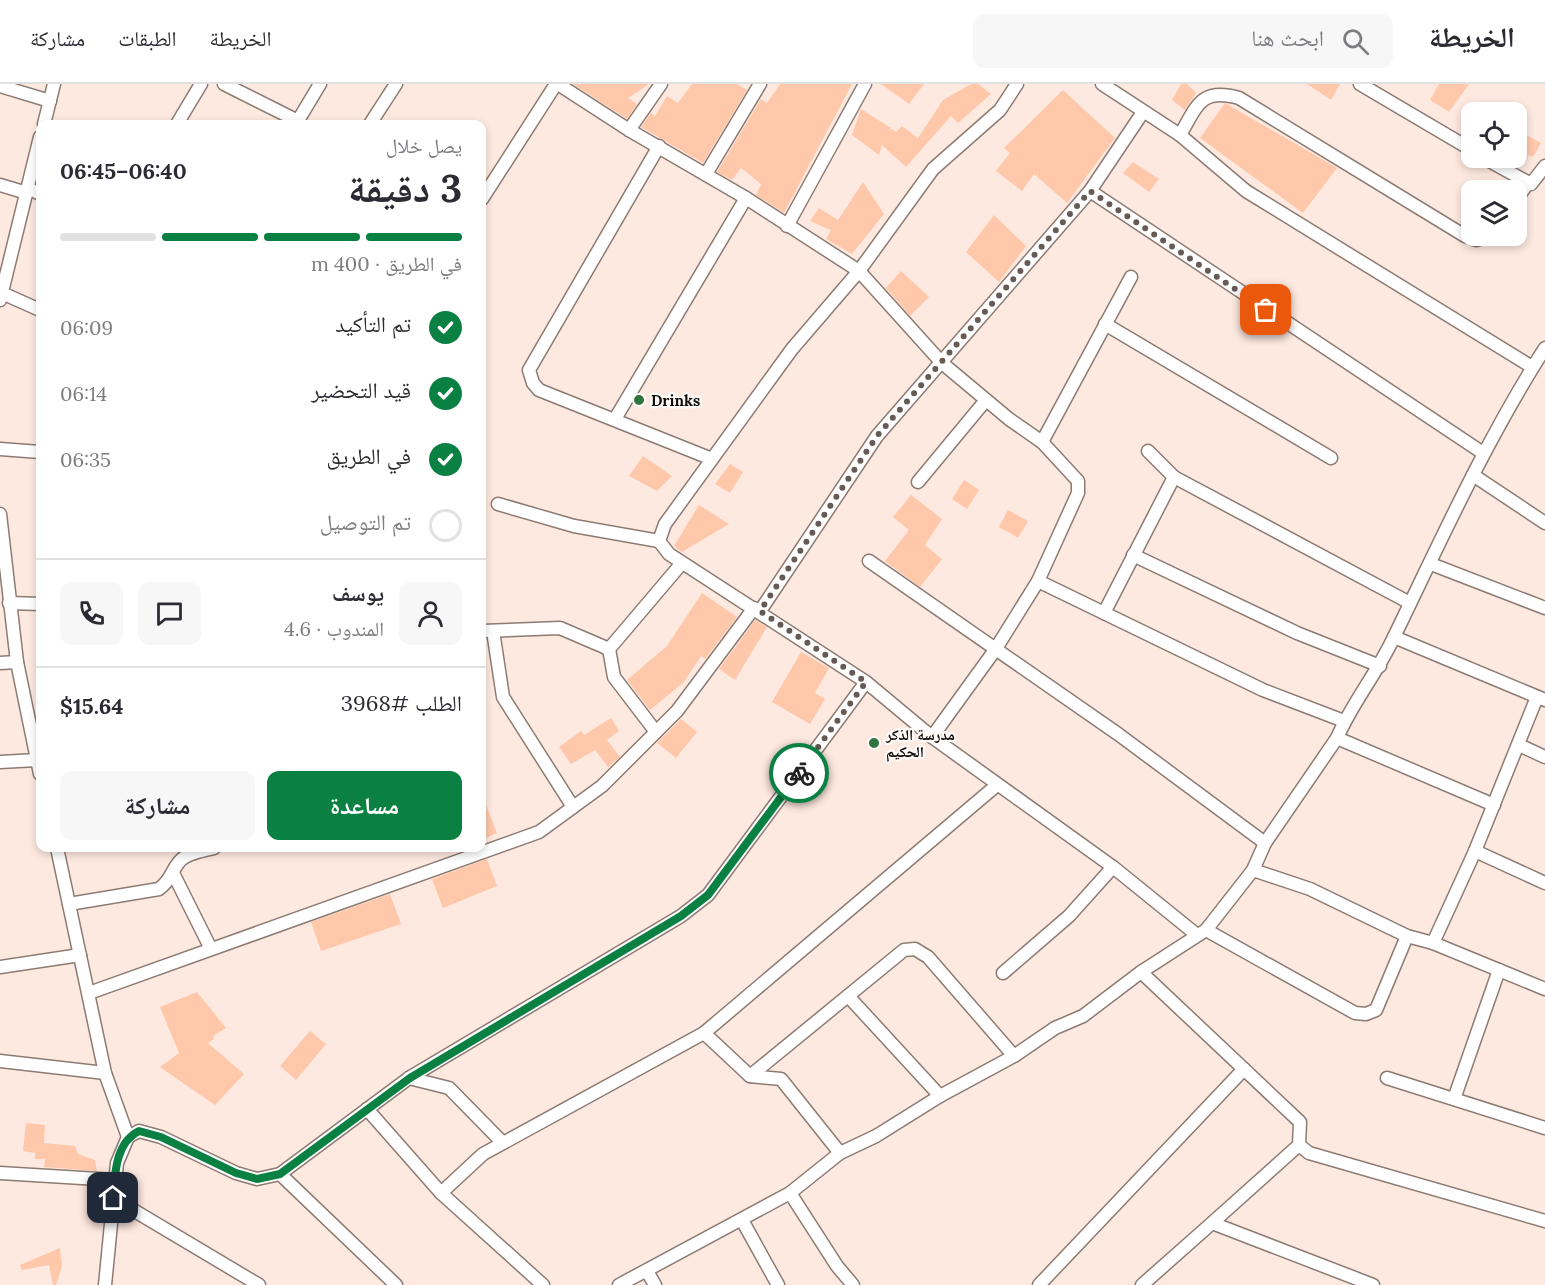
<!DOCTYPE html>
<html lang="ar">
<meta charset="utf-8">
<style>
:root{--surface:#fff;--page:#f7f7f7;--text:#2b2b33;--muted:#7c7c81;--line:#e1e1e2;--accent:#0b8043}
body{margin:0;font-family:Lora,"Noto Naskh Arabic",serif;background:var(--page);color:var(--text);direction:rtl;height:100vh;display:flex;flex-direction:column;font-size:22px;white-space:nowrap}
*{box-sizing:border-box;margin:0}
p{font-size:20px;color:var(--muted)}
.icon{flex:none;width:33px;height:33px;fill:none;stroke:currentColor;stroke-width:2;stroke-linecap:round;stroke-linejoin:round}
.map{position:relative;flex:1;overflow:hidden;direction:ltr}
.side{position:absolute;left:36px;top:36px;width:450px;height:732px;display:flex;flex-direction:column;background:var(--surface);border-radius:12px;box-shadow:0 3px 9px #0003;direction:rtl}
.side>*{flex:none}
.buttons{position:absolute;left:1461px;top:18px;display:grid;gap:12px}
.buttons a{display:grid;place-items:center;width:66px;height:66px;border-radius:12px;background:var(--surface);box-shadow:0 3px 9px #0003;font-size:30px}
.pin{position:absolute;display:grid;place-items:center;width:51px;height:51px;color:#fff;margin:-26px;border-radius:12px;box-shadow:0 3px 9px #0006}
.courier{position:absolute;display:grid;place-items:center;width:60px;height:60px;margin:-30px;border:4px solid #0b8043;border-radius:50%;background:#fff;color:#222;box-shadow:0 2px 8px #0007}
.headline em{font-style:normal;font-weight:700}
.headline div{display:flex;flex-direction:column-reverse}
.headline{display:flex;align-items:center;justify-content:space-between;height:102px;padding:0 24px}
h1{font-size:39px;font-weight:700;line-height:45px}
.bar{display:grid;grid-template-columns:repeat(4,1fr);gap:9px 6px;align-content:center;height:72px;padding:0 24px}
.bar i{height:8px;border-radius:4px;background:var(--line)}
.bar .current{background:var(--accent)}
.bar p{grid-column:span 4}
.line{display:flex;align-items:center;gap:15px;padding:0 24px;border-top:2px solid var(--line)}
.line div{flex:1}
.round{display:grid;place-items:center;flex:none;width:63px;height:63px;border-radius:12px;background:var(--page)}
ol{padding:0 24px;list-style:none}
li{display:flex;align-items:center;gap:18px;height:66px}
li p{margin-inline-start:auto}
li .icon{padding:6px;border-radius:50%;background:var(--accent);color:#fff;stroke-width:4}
li:last-child{color:var(--muted)}
li i{width:33px;height:33px;border:3px solid var(--line);border-radius:50%}
.action{display:flex;gap:12px;margin-top:auto;padding:12px 24px}
.action a{flex:1;height:69px;border-radius:12px;background:var(--accent);color:#fff;font-size:24px;font-weight:700;line-height:69px;text-align:center}
.action a+a{background:var(--page);color:var(--text)}
header{display:flex;align-items:center;gap:36px;box-sizing:border-box;height:84px;padding:0 30px;background:var(--surface);border-bottom:2px solid var(--line)}
header strong{font-size:28px}
nav{display:flex;gap:33px;margin-inline-start:auto;font-size:21px}
.search{width:420px;height:54px;background:var(--page);display:flex;align-items:center;gap:15px;box-sizing:border-box;padding:0 21px;border-radius:12px;color:var(--muted);font-size:22px}
.map>svg:first-child{display:block}
.building{fill:#ffc8aa}
.lines{fill:none;stroke-linecap:round;stroke-linejoin:round}
.street-casing{stroke:#8c7b72;stroke-width:15}
.street{stroke:#fff;stroke-width:12}
.done{stroke:#655a55;stroke-width:6;stroke-dasharray:0 10.8}
.route{stroke:#0b8043;stroke-width:8}
.poi-dot{fill:#30743f;stroke:#fefaf8;stroke-width:2}
.labels{text-anchor:middle;dominant-baseline:central;stroke-width:4.5;stroke-linejoin:round;paint-order:stroke}
.poi-label{font-size:15px;font-weight:bold;fill:#130d0a;stroke:#fefaf8;text-anchor:start}
</style>
<header>
<strong>الخريطة</strong>
<div class="search"><svg class="icon" aria-label="search" viewBox="0 0 24 24"><circle cx="10" cy="10" r="6"/><path d="M15 15l6 6"/></svg>ابحث هنا</div>
<nav><a>الخريطة</a><a>الطبقات</a><a>مشاركة</a></nav>
</header>
<div class="map">
<svg width="1545" height="1201" viewBox="0 0 1545 1201">
<rect width="100%" height="100%" fill="#fee9e0"/>
<g class="building">
<path d="M573 0H649L628 14 637 20 627 35Z"/>
<path d="M692 0H737L747 6 703 79 641 43 651 29 655 32 667 12 678 19Z"/>
<path d="M780 0H852L784 129 756 111 761 100 741 84 732 96 717 88 761 15 767 19Z"/>
<path d="M881 0H924L909 20Z"/>
<path d="M971 0H978L991 10 958 39 951 32 906 83 882 61 879 71 852 51 861 25 891 44 888 47 892 45 896 48 902 42 918 54 943 16Z"/>
<path d="M1181 0H1187L1196 9 1185 26 1172 16Z"/>
<path d="M1307 0H1340L1331 16Z"/>
<path d="M1439 0H1469L1449 28 1430 16Z"/>
<path d="M1063 6 1115 54 1067 119 1034 90 1022 107 996 87 1010 69 1004 64Z"/>
<path d="M1225 19 1337 84 1303 129 1200 54Z"/>
<path d="M1516 45 1541 59 1533 73 1529 71 1525 79 1516 74Z"/>
<path d="M1133 78 1159 95 1149 108 1123 89Z"/>
<path d="M863 98 884 130 852 170 826 155 831 146 810 137 819 124 838 136Z"/>
<path d="M994 131 1026 162 999 198 966 168Z"/>
<path d="M901 187 929 213 910 232 886 204Z"/>
<path d="M643 372 672 392 657 407 629 392Z"/>
<path d="M730 380 743 388 730 409 715 400Z"/>
<path d="M964 396 979 406 967 425 952 415Z"/>
<path d="M911 411 942 435 925 461 942 475 920 503 885 477 909 446 893 433Z"/>
<path d="M699 421 729 440 682 468 674 462Z"/>
<path d="M1008 426 1028 437 1018 454 999 443Z"/>
<path d="M702 509 737 533 705 575 701 572 684 598 650 626 627 596 667 562Z"/>
<path d="M755 536 767 543 735 596 719 585Z"/>
<path d="M801 568 829 584 815 609 825 615 810 640 772 618Z"/>
<path d="M611 634 619 647 607 656 620 673 608 683 595 666 571 680 559 663 581 647 584 651Z"/>
<path d="M681 635 697 648 676 674 657 659Z"/>
<path d="M482 711 497 749 482 756Z"/>
<path d="M487 775 497 802 443 824 432 795Z"/>
<path d="M390 810 401 840 321 867 311 838Z"/>
<path d="M197 908 226 944 213 952 214 955 208 959 244 990 215 1021 160 983 179 969 160 923Z"/>
<path d="M310 947 326 960 296 996 280 982Z"/>
<path d="M26 1039 45 1041 44 1059 75 1062 78 1070 95 1076 97 1087 44 1083 45 1075H35V1069L23 1067Z"/>
<path d="M60 1164 62 1182 56 1201H53L49 1181 22 1186 20 1181Z"/>
</g>
<g class="lines">
<defs>
<g id="street">
<path d="M224 0 298 37"/>
<path d="M558 0 629 46 746 114 859 187 942 279 1009 335 1042 358 1078 397V409L1038 497 995 566 932 653"/>
<path d="M1102 0 1180 51 1246 107 1532 283"/>
<path d="M1360 0 1472 66"/>
<path d="M0 2 50 17"/>
<path d="M44 40 54 0"/>
<path d="M177 40 201 0"/>
<path d="M296 40 320 0"/>
<path d="M370 40 396 0"/>
<path d="M629 46 661 0"/>
<path d="M1180 51C1197 22 1201 3 1239 14L1465 152 1476 156 1490 152"/>
<path d="M659 62 529 286 533 299 539 306 712 375"/>
<path d="M1484 74 1531 100 1545 82"/>
<path d="M706 90 760 0"/>
<path d="M0 101 27 109"/>
<path d="M28 104 40 110"/>
<path d="M1090 107 1483 369"/>
<path d="M482 115 556 0"/>
<path d="M1516 116 1528 99"/>
<path d="M787 142 865 0"/>
<path d="M2 209 40 226"/>
<path d="M0 216 40 53"/>
<path d="M1105 240 1331 374"/>
<path d="M615 335 746 114"/>
<path d="M1042 358 1131 193"/>
<path d="M0 365 40 368"/>
<path d="M1148 367 1174 393 1410 519"/>
<path d="M1473 391 1545 439"/>
<path d="M918 398 986 316"/>
<path d="M498 420 574 442 659 457"/>
<path d="M0 430 17 578 40 690"/>
<path d="M1133 471 1297 549 1380 582"/>
<path d="M869 477 1118 650 1265 759"/>
<path d="M1431 480 1545 524"/>
<path d="M1038 497 1263 606 1344 637"/>
<path d="M9 519 40 520"/>
<path d="M760 527 877 352 1090 107 1143 28"/>
<path d="M1104 529 1174 393"/>
<path d="M482 547 560 544 609 565"/>
<path d="M493 547 503 613 573 723"/>
<path d="M1394 553 1545 616"/>
<path d="M0 579 17 578"/>
<path d="M866 598 932 653 1113 783 1197 851"/>
<path d="M656 648 614 593 609 565 682 479"/>
<path d="M1337 654 1494 721"/>
<path d="M1519 661 1545 673"/>
<path d="M0 678 37 676"/>
<path d="M57 764 105 989 128 1053"/>
<path d="M1475 767 1545 799"/>
<path d="M1253 786 1310 805 1407 852 1433 859 1545 905"/>
<path d="M173 789 211 865"/>
<path d="M69 820 159 805C172 795 170 789 179 778 186 769 203 767 214 764"/>
<path d="M1206 846 1355 929 1366 930 1376 926 1407 852"/>
<path d="M1433 859 1475 767 1537 613"/>
<path d="M0 883 80 871"/>
<path d="M1141 888 1300 1038 1299 1061"/>
<path d="M1003 889 1069 832 1113 783"/>
<path d="M89 909 539 748 602 702 677 627 754 524"/>
<path d="M848 912 940 1012"/>
<path d="M704 949 750 992 781 995 840 1069"/>
<path d="M0 977 105 989"/>
<path d="M750 992 904 866 915 865 928 873 1014 972"/>
<path d="M409 994 449 1004 503 1059"/>
<path d="M1387 994 1545 1044"/>
<path d="M1454 1015 1499 886"/>
<path d="M367 1025 441 1109 543 1201"/>
<path d="M0 1089 115 1096"/>
<path d="M280 1090 396 1201"/>
<path d="M441 1109 483 1070 704 949 997 701"/>
<path d="M790 1109 837 1182 853 1201"/>
<path d="M113 1114 259 1201"/>
<path d="M742 1136 778 1201"/>
<path d="M1212 1139 1299 1061 1309 1069 1545 1137"/>
<path d="M647 1187 655 1201"/>
<path d="M105 1201 117 1079 128 1053 139 1047 161 1053 236 1089 257 1095 280 1090 409 994 681 832 708 811 866 598 669 470 659 457 665 440 792 265 859 187 933 85 1000 26 1017 0"/>
<path d="M619 1201 790 1109 840 1069 876 1052 940 1012 1014 972 1055 944 1083 932 1141 888 1206 846 1253 786 1265 759 1337 654C1352 619 1377 589 1393 555 1441 456 1486 356 1545 264"/>
<path d="M1039 1201 1244 985"/>
<path d="M1142 1201 1212 1139 1373 1201"/>
</g>
</defs>
<use href="#street" class="street-casing"/>
<use href="#street" class="street"/>
</g>
<g class="lines">
<path class="done" d="M799 689 866 598 760 527 877 352 1090 107 1266 226"/>
<path class="route" d="M113 1114C115 1090 115 1059 139 1047L161 1053 236 1089 257 1095 280 1090 410 994 681 832 708 811 799 689"/>
</g>
<g class="poi-dot">
<circle cx="639" cy="316" r="6"/>
<circle cx="874" cy="659" r="6"/>
</g>
<g class="labels">
<g class="poi-label">
<text x="651" y="316">Drinks</text>
<text x="886" y="650">مدرسة الذكر<tspan x="886" dy="17">الحكيم</tspan></text>
</g>
</g>
</svg>
<div class="buttons">
<a><svg class="icon" aria-label="locate" viewBox="0 0 24 24"><circle cx="12" cy="12" r="6"/><path d="M12 2v4M12 18v4M2 12h4M18 12h4"/></svg></a>
<a><svg class="icon" aria-label="layers" viewBox="0 0 24 24"><path d="M12 4l9 5-9 5-9-5zM3 14l9 5 9-5"/></svg></a>
</div>
<div class="pin" style="left:1266px;top:226px;background:#ea580c"><svg class="icon" aria-label="bag" viewBox="0 0 24 24"><path d="M5 8h14l-1 12H6zM9 8a3 3 0 0 1 6 0"/></svg></div>
<div class="pin" style="left:113px;top:1114px;background:#1f2937"><svg class="icon" aria-label="home" viewBox="0 0 24 24"><path d="M3 11l9-7 9 7M6 9v11h12V9"/></svg></div>
<div class="courier" style="left:799px;top:689px"><svg class="icon" aria-label="bike" viewBox="0 0 24 24"><circle cx="6" cy="16" r="4"/><circle cx="18" cy="16" r="4"/><path d="M6 16l4-8h5l3 8M10 8l3 8H6M13 5h3"/></svg></div>
<section class="side">
<div class="headline"><div><h1>3 دقيقة</h1><p>يصل خلال</p></div><em>06:40–06:45</em></div>
<div class="bar"><i class="current"></i><i class="current"></i><i class="current"></i><i></i><p>في الطريق · 400 m</p></div>
<ol>
<li><svg class="icon" aria-label="check" viewBox="0 0 24 24"><path d="M5 12l5 5 9-10"/></svg>تم التأكيد<p>06:09</p></li>
<li><svg class="icon" aria-label="check" viewBox="0 0 24 24"><path d="M5 12l5 5 9-10"/></svg>قيد التحضير<p>06:14</p></li>
<li><svg class="icon" aria-label="check" viewBox="0 0 24 24"><path d="M5 12l5 5 9-10"/></svg>في الطريق<p>06:35</p></li>
<li><i></i>تم التوصيل</li>
</ol>
<div class="line" style="height:108px"><a class="round"><svg class="icon" aria-label="person" viewBox="0 0 24 24"><circle cx="12" cy="8" r="4"/><path d="M4 21q1-7 8-7t8 7"/></svg></a><div><b>يوسف</b><p>المندوب · 4.6</p></div><a class="round"><svg class="icon" aria-label="chat" viewBox="0 0 24 24"><path d="M4 5h16v11H9l-5 4z"/></svg></a><a class="round"><svg class="icon" aria-label="phone" viewBox="0 0 24 24"><path d="M5 4h4l2 5-3 2q2 4 5 5l2-3 5 2v4C11 20 4 13 5 4z"/></svg></a></div>
<div class="line" style="height:78px"><div>الطلب #3968</div><b>$15.64</b></div>
<div class="action"><a>مساعدة</a><a>مشاركة</a></div>
</section>
</div>
